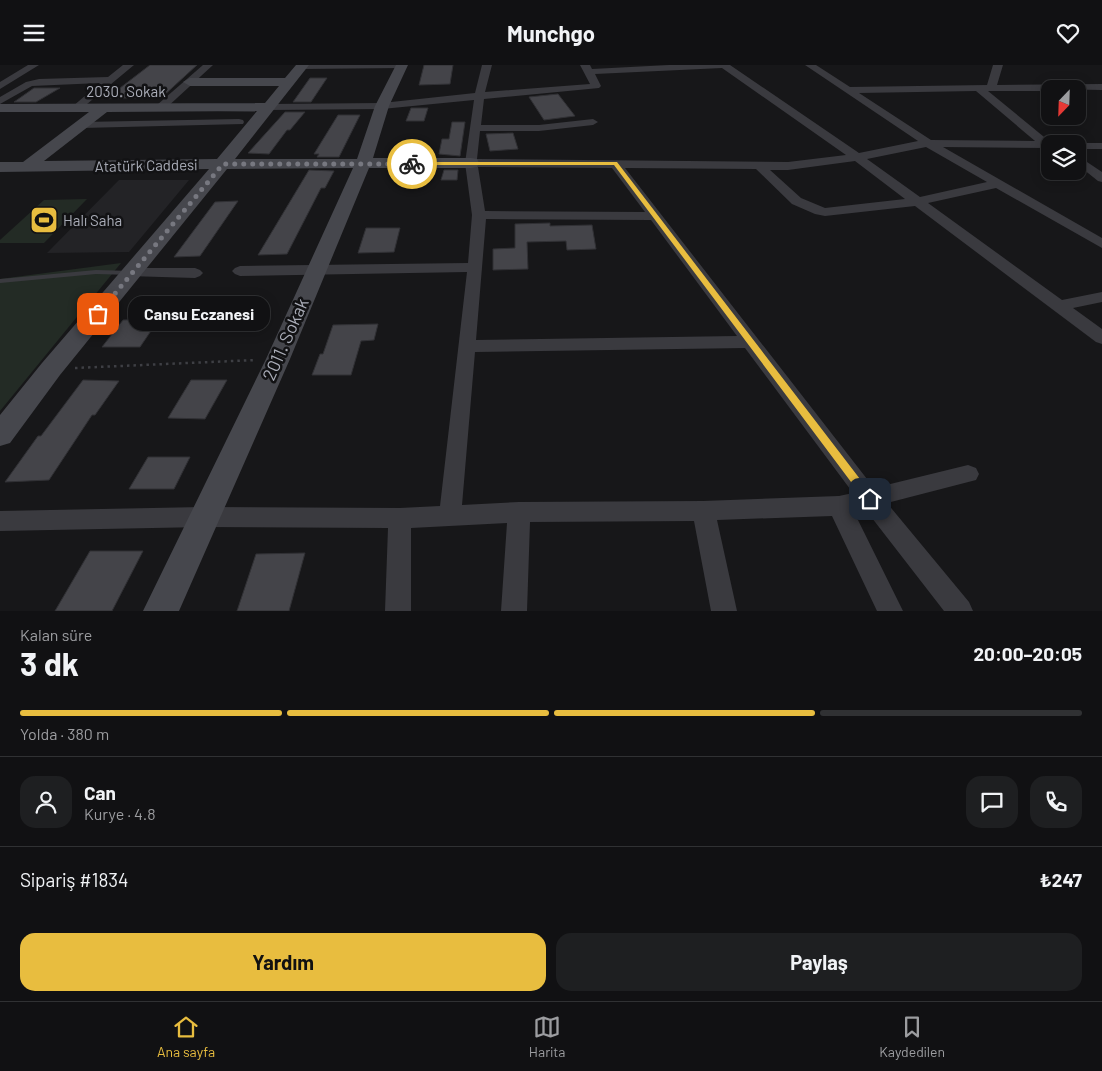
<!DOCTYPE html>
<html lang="tr">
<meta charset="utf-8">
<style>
:root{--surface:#111113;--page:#1e1f21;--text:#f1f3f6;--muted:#9c9da0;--line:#303133;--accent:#e8bd3f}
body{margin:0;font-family:Barlow,sans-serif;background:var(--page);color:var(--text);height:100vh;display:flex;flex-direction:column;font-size:19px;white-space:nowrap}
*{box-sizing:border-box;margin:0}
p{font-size:16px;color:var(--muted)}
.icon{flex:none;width:28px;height:28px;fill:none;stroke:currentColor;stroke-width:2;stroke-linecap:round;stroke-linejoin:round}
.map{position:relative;height:546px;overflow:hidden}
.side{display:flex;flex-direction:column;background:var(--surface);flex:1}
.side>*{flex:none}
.needle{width:32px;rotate:203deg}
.tools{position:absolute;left:1041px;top:15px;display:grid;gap:10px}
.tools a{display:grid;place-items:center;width:45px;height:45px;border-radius:10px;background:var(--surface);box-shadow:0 2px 12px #0003,0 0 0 1px var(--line);font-size:25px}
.pin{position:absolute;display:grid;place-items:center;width:42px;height:42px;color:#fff;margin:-21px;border-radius:10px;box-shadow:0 2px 8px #0006}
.courier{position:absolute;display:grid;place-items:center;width:50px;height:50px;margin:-25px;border:4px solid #e8bd3f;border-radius:50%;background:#fff;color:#222;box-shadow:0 1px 6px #0007}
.bubble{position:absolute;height:35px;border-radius:15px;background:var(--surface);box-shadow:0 2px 12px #0003,0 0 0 1px var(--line);font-size:16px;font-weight:700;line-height:35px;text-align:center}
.summary em{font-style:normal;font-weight:700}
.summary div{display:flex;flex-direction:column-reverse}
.summary{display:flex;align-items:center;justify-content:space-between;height:85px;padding:0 20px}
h1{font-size:32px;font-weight:700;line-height:38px}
.bar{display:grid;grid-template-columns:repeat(4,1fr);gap:8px 5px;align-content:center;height:60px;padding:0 20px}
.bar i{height:6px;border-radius:4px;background:var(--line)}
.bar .active{background:var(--accent)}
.bar p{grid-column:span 4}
.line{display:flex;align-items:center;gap:12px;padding:0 20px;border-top:1px solid var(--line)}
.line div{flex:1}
.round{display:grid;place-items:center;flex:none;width:52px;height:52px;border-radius:15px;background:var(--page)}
.action{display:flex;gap:10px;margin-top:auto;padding:10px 20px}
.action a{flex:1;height:58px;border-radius:15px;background:var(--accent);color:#111;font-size:20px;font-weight:700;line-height:58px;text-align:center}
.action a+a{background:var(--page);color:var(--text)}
header{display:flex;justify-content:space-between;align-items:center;height:65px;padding:0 20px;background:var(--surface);font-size:22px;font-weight:700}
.menu{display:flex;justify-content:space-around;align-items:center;height:70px;border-top:1px solid var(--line);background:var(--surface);font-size:14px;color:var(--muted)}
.menu a{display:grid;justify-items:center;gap:2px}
.menu .active{color:var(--accent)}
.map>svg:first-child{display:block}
.built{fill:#232326}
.green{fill:#232b25}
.building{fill:#444449;stroke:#313135}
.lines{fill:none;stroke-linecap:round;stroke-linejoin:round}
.path{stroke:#3e3f44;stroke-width:2.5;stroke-dasharray:2.5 4;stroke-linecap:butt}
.lane{fill:#3a3a3f;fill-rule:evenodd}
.street{fill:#3a3a3f;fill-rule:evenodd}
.secondary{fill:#46474d;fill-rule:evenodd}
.route{fill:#e8bd3f}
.done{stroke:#777880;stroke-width:5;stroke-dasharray:0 9}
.labels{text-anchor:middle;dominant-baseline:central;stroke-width:5;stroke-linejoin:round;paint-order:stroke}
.far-street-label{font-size:15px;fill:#aaadb8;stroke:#121214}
.far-poi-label{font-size:15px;fill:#aaadb8;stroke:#121214;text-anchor:start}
.street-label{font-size:18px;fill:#aaadb8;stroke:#121214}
</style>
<header><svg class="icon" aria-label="menu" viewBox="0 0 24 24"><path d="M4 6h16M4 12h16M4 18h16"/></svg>Munchgo<svg class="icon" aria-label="heart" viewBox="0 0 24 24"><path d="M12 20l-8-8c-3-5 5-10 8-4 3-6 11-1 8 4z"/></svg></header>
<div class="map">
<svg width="1102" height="546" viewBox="0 0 1102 546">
<rect width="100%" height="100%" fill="#171719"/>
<path class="built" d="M119 115H189L129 187 47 188Z"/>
<g class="green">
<path d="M87 134 44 178H0V175L44 135Z"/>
<path d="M121 198 0 346V214Z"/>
</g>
<g class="building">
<path d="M150 0H197L161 33H107Z"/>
<path d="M424 0H453L450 19 419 20Z"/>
<path d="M310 13H327L311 37H293Z"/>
<path d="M34 23H60L36 37H14Z"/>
<path d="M558 29 575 51 544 55 529 32Z"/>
<path d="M411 43H428L424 56H406Z"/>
<path d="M285 47H305L290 65H287L269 89 248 88Z"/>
<path d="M338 50H360L339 92H317L319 89H314Z"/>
<path d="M452 57H465L460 91 439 89 442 74H449Z"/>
<path d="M513 68 518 84 490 86 486 69Z"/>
<path d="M309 105 334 106 325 123H321L287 189 258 190Z"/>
<path d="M444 105H458L457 115H441Z"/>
<path d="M238 136 200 191 174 192 215 137Z"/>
<path d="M550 158V161L592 160 596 184 567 185 566 176 527 177 528 204 493 205V184L515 183V159Z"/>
<path d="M366 163H400L394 187 358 188Z"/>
<path d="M159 254 140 282H102L123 255Z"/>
<path d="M378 259 374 275 361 276 351 310H312L320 289H323L333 260Z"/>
<path d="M83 315 119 316 95 350H92L49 415 5 417 38 371H41Z"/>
<path d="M191 315H227L205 354 168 353Z"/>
<path d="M148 392H190L174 424H129Z"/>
<path d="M90 486H143L112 546H55Z"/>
<path d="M305 488 289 546H237L256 489Z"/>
</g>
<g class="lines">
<path class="path" d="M75 303 256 295"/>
<path class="lane" d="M96 205 132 206 136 208 132 210 96 209 0 218V214Z"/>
<g class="street">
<path d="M28 0H39L0 24V17Z"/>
<path d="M123 0H134L81 44H73L72 42 100 18 32 21 0 39V32L26 17 39 14 108 12Z"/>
<path d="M203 0H213L165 44H157L156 42 157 40Z"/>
<path d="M298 0H407L402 3 302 4 299 3Z"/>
<path d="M482 0H492L485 27 590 19 580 0H590L592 4 669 0H730L859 88 918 76 805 0H816L850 22 987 20 993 0H1003L997 20 1102 19V25L1050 24V26H988L1049 76 1054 78 1050 79V83L943 82 1102 173V183L996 123 928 138 1062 235 1102 227V237L1073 243 1102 264V279L1096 277 915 141 825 151 815 149 792 139 756 104 625 103 874 423 968 400 976 403 979 409 976 415 887 438 969 537 973 546H944L865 444 854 447 903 546H877L832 451 717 455 737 546H711L694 456 530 457 527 546H501L507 458 411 463V546H385L388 463 203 462 0 466V446L203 442 400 443 440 441 467 207 240 211 235 209 232 206 235 203 240 201 468 198 472 150 465 98 474 35 382 44 269 45 264 42 269 39 382 38 475 28ZM722 3 846 90 788 97 477 94 480 66H539L593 60 598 57 593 54 539 60H481L484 34 599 23 601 21 595 9ZM976 26 1035 76 931 75 859 28ZM926 82 987 117 920 132 867 94ZM855 96 905 134 825 143 801 133 770 105H788ZM478 102 612 103 645 147 485 146ZM486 154 651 155 737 271 476 275ZM745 283 853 428 839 431 703 436 519 437 462 440 475 287Z"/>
<path d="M239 54 243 55 244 57 243 59 82 63 76 60 82 57Z"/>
<path d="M1078 78H1102V84H1078V79H1074Z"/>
<path d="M1078 91 1102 107V117L1098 116 1078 100Z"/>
<path d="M133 203H195L200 205 203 208 200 211 195 213 128 211 125 208 128 205Z"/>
</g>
<path class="secondary" d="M296 0H309L235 94H357L375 41 396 0H408L389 41 373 93H471L477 94 479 98 477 102 471 103H369L290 294 179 546H143L266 294 353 103 227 104 60 310 10 378 0 381V350L42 298 209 104 0 107V97H23L89 47H0V39L265 38 279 21H190L183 17 190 13H285ZM257 46 217 94 44 96 107 47Z"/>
</g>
<path class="route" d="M412 97H617L873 431 875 434 873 437H866L614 100H410Z"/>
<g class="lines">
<path class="done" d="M98 249 223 99H412"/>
</g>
<defs>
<symbol id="stadium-square" viewBox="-11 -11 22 22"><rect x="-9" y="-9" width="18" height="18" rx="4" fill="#e8bd3f" stroke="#121214"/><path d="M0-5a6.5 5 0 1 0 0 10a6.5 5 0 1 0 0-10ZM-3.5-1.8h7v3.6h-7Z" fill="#111"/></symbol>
</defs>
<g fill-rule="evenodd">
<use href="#stadium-square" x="28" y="139" width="32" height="32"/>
</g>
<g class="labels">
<g class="far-street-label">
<text x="126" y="26">2030. Sokak</text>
<text transform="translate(146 100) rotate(-1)">Atatürk Caddesi</text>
</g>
<g class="far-poi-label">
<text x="63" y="155">Halı Saha</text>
</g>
<g class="street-label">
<text transform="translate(285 274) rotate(-66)">2011. Sokak</text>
</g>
</g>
</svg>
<div class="tools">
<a><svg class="needle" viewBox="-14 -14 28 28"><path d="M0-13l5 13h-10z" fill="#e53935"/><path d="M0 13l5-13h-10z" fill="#9c9da0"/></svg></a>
<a><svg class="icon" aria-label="layers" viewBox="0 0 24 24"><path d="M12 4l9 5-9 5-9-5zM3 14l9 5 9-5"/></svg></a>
</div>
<div class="pin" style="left:98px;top:249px;background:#ea580c"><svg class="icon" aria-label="bag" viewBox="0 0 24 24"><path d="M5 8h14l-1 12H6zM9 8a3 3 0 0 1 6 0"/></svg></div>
<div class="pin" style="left:870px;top:434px;background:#1f2937"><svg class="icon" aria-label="home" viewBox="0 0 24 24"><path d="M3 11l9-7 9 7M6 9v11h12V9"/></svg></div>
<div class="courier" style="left:412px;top:99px"><svg class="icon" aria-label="bike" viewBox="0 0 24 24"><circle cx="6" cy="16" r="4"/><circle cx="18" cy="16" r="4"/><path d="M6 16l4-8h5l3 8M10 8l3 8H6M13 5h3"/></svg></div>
<div class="bubble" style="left:128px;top:231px;width:142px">Cansu Eczanesi</div>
</div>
<section class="side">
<div class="summary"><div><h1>3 dk</h1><p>Kalan süre</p></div><em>20:00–20:05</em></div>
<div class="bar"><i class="active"></i><i class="active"></i><i class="active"></i><i></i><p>Yolda · 380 m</p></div>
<div class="line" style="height:90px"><a class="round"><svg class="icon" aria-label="person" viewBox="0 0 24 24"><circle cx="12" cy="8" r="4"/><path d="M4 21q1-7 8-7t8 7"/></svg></a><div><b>Can</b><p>Kurye · 4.8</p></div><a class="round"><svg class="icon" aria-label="chat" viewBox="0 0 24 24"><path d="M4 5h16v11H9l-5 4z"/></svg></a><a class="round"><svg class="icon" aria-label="phone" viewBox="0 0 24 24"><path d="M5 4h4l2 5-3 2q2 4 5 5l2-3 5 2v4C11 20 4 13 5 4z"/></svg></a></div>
<div class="line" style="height:65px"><div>Sipariş #1834</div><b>₺247</b></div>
<div class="action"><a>Yardım</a><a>Paylaş</a></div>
</section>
<nav class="menu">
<a class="active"><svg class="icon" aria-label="home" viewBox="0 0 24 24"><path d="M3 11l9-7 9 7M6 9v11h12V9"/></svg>Ana sayfa</a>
<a><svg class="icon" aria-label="map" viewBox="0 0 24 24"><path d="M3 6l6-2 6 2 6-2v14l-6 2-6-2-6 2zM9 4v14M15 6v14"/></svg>Harita</a>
<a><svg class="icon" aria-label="saved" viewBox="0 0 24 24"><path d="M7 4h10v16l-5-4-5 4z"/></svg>Kaydedilen</a>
</nav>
